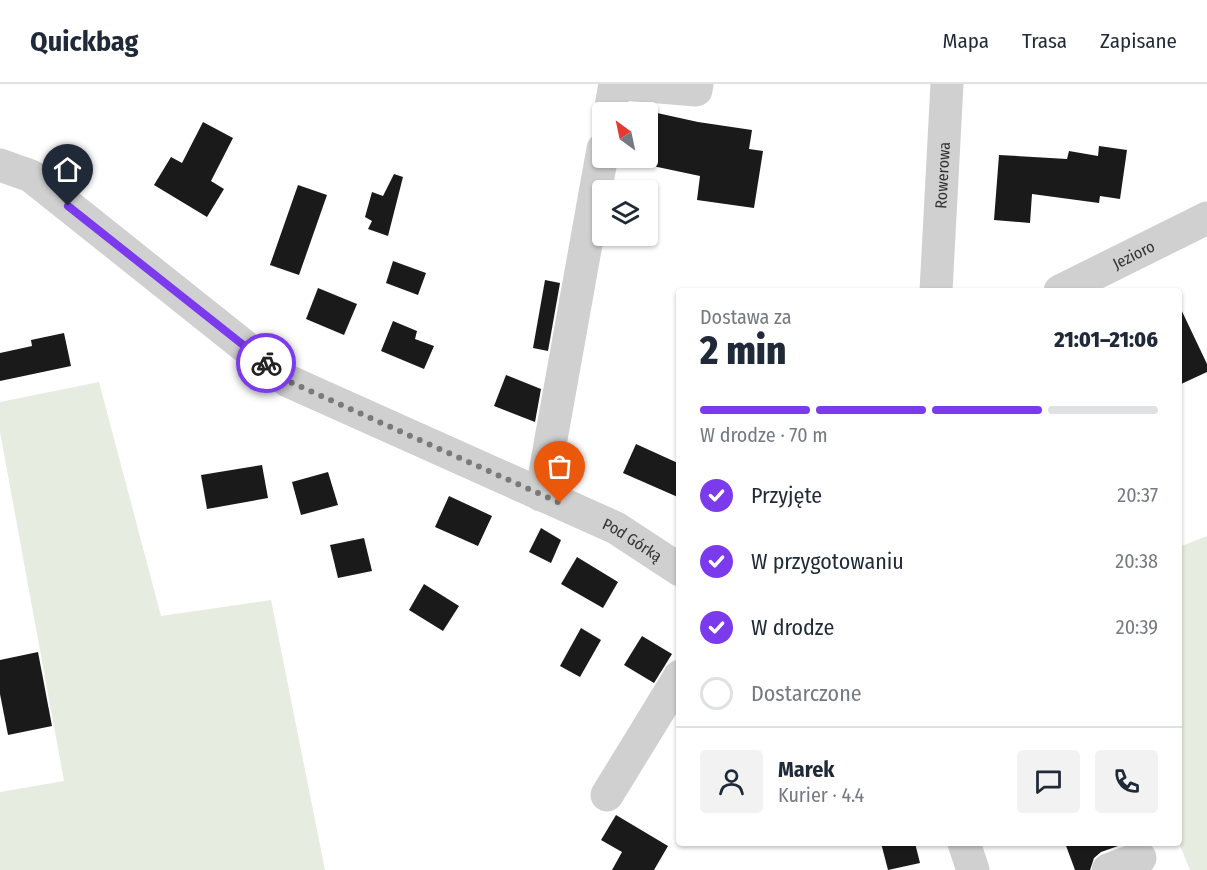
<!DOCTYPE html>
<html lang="pl">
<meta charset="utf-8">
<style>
:root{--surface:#fff;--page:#f2f2f3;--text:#1f2937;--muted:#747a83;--line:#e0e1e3;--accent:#7c3aed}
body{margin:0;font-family:"Fira Sans Condensed",sans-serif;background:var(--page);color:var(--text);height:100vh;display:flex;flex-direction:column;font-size:22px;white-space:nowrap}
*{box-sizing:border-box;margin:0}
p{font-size:20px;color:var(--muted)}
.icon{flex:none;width:33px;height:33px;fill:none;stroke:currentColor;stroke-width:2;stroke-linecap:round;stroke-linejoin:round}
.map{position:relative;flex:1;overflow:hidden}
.details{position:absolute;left:676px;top:204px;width:506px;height:558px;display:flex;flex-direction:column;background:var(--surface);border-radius:6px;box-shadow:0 2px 4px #0004}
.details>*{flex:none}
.needle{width:39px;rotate:327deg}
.tools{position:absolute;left:592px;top:18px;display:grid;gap:12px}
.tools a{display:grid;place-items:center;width:66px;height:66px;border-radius:6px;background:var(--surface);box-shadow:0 2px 4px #0004;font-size:30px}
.pin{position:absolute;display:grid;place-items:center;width:51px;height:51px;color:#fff;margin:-62px -26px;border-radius:50% 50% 50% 0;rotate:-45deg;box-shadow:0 0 6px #0007}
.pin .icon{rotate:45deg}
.courier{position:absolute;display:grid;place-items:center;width:60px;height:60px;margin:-30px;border:4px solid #7c3aed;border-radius:50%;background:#fff;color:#222;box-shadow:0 2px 8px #0007}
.head em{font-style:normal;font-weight:800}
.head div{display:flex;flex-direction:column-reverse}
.head{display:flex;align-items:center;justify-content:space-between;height:102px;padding:0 24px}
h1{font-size:39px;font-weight:800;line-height:45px}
.bar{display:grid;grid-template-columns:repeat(4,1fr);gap:9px 6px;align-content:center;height:72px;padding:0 24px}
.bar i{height:8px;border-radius:4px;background:var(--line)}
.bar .selected{background:var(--accent)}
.bar p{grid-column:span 4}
.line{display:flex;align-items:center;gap:15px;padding:0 24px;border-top:2px solid var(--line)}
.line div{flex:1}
.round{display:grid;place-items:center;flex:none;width:63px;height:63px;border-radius:6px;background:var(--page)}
ol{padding:0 24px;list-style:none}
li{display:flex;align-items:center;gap:18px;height:66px}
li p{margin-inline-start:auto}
li .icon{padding:6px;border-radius:50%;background:var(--accent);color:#fff;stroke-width:4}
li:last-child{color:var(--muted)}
li i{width:33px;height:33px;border:3px solid var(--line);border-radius:50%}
header{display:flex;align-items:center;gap:36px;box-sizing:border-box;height:84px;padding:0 30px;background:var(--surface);border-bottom:2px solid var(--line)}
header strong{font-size:28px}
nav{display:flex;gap:33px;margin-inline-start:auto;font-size:21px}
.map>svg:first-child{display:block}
.green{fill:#e6ecdf}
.building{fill:#1a1a1a}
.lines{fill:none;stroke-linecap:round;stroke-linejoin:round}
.minor{stroke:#d0d0d0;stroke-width:33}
.done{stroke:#7a7a7a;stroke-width:6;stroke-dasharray:0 10.8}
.route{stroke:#7c3aed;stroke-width:8}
.labels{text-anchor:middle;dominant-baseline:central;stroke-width:6;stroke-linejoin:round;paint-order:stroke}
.street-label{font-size:16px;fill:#333;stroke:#fff}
</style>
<header>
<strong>Quickbag</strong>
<nav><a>Mapa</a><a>Trasa</a><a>Zapisane</a></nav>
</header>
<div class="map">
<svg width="1207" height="786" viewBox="0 0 1207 786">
<rect width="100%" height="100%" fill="#fff"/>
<g class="green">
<path d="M99 298 161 532 271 516 325 786H0V708L64 697 0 348V318Z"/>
<path d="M1207 452V786H1190L1179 759V463Z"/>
</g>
<g class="building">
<path d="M648 27 698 38 752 46 749 65 763 67 754 124 697 116 700 92 648 81Z"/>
<path d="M203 38 233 54 211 97 224 105 207 133 154 101 171 73 182 79Z"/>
<path d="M1099 62 1127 66 1120 115 1100 112 1099 119 1032 110 1030 139 994 136 999 71 1067 75 1069 67 1098 72Z"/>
<path d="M394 90 403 93 388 152 368 145 372 137 365 133 372 108 383 112Z"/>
<path d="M298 101 327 111 299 191 270 181Z"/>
<path d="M393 177 426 189 418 211 386 199Z"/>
<path d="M545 196 560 199 548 267 533 264Z"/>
<path d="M318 204 357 220 344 251 306 235Z"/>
<path d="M1179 221 1207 280V288L1179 301Z"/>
<path d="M393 237 417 247 415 255 434 262 424 285 381 267Z"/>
<path d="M64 249 71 282 0 297V269L32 262 31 256Z"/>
<path d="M506 291 541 305 535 338 494 322Z"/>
<path d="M636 360 680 380V414L623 389Z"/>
<path d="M262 381 268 414 207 425 201 391Z"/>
<path d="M328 388 338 421 301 431 292 398Z"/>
<path d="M449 412 492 432 478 462 435 443Z"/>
<path d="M541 444 561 456 551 479 529 468Z"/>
<path d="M364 454 372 487 338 494 330 461Z"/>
<path d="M577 473 618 498 603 524 561 500Z"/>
<path d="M424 500 459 522 443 547 409 526Z"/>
<path d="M581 544 601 556 580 593 560 582Z"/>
<path d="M642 552 672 570 654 599 624 581Z"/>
<path d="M38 568 52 642 8 651 0 610V576Z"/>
<path d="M616 731 668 762 654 786H612L622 768 601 756Z"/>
<path d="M881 759H915L920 779 888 786Z"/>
<path d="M1065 759H1117L1118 762 1101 768 1094 774 1090 786H1075Z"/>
</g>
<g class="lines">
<g class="minor">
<path d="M624 0 696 6 697 0"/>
<path d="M610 28 615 0"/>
<path id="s1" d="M0 81 31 92 288 297 616 444 680 486"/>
<path id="s2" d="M936 207 947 0"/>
<path id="s3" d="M1060 207 1207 134"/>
<path d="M541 411 603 65"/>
<path d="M607 711 680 592"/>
<path d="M964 759 973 786"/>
<path d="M1108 786 1140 774"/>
</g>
</g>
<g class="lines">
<path class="done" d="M266 279 288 297 560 419"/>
<path class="route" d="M68 122 266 279"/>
</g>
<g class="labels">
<g class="street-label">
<text stroke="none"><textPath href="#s2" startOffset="116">Rowerowa</textPath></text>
<text stroke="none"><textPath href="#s3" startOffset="82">Jezioro</textPath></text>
<text stroke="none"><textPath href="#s1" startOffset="741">Pod Górką</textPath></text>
</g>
</g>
</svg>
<div class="tools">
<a><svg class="needle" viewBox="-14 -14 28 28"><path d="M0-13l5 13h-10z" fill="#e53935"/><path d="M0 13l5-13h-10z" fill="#747a83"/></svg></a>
<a><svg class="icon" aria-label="layers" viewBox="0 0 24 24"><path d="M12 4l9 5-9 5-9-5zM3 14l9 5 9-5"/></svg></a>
</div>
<div class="pin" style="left:560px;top:419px;background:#ea580c"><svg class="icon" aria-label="bag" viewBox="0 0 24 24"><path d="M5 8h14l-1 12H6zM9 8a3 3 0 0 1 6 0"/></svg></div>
<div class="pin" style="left:68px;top:122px;background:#1f2937"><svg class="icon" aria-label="home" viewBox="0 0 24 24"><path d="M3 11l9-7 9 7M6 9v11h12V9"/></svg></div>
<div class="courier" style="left:266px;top:279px"><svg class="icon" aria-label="bike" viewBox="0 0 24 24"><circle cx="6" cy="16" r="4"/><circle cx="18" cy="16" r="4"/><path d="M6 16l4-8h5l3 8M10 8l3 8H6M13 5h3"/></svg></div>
<section class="details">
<div class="head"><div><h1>2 min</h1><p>Dostawa za</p></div><em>21:01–21:06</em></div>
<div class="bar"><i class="selected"></i><i class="selected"></i><i class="selected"></i><i></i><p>W drodze · 70 m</p></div>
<ol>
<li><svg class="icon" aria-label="check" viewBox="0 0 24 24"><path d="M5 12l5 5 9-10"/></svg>Przyjęte<p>20:37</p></li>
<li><svg class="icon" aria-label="check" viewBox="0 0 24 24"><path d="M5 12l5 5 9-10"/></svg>W przygotowaniu<p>20:38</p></li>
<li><svg class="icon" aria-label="check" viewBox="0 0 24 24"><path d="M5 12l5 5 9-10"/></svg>W drodze<p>20:39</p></li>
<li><i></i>Dostarczone</li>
</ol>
<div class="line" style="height:108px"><a class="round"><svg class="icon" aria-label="person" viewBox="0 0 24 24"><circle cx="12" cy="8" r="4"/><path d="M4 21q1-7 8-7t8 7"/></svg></a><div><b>Marek</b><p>Kurier · 4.4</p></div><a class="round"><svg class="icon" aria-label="chat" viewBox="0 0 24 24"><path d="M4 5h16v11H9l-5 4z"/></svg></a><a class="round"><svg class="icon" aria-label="phone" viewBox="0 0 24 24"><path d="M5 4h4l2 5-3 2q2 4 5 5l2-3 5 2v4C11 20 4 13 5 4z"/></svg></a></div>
</section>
</div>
